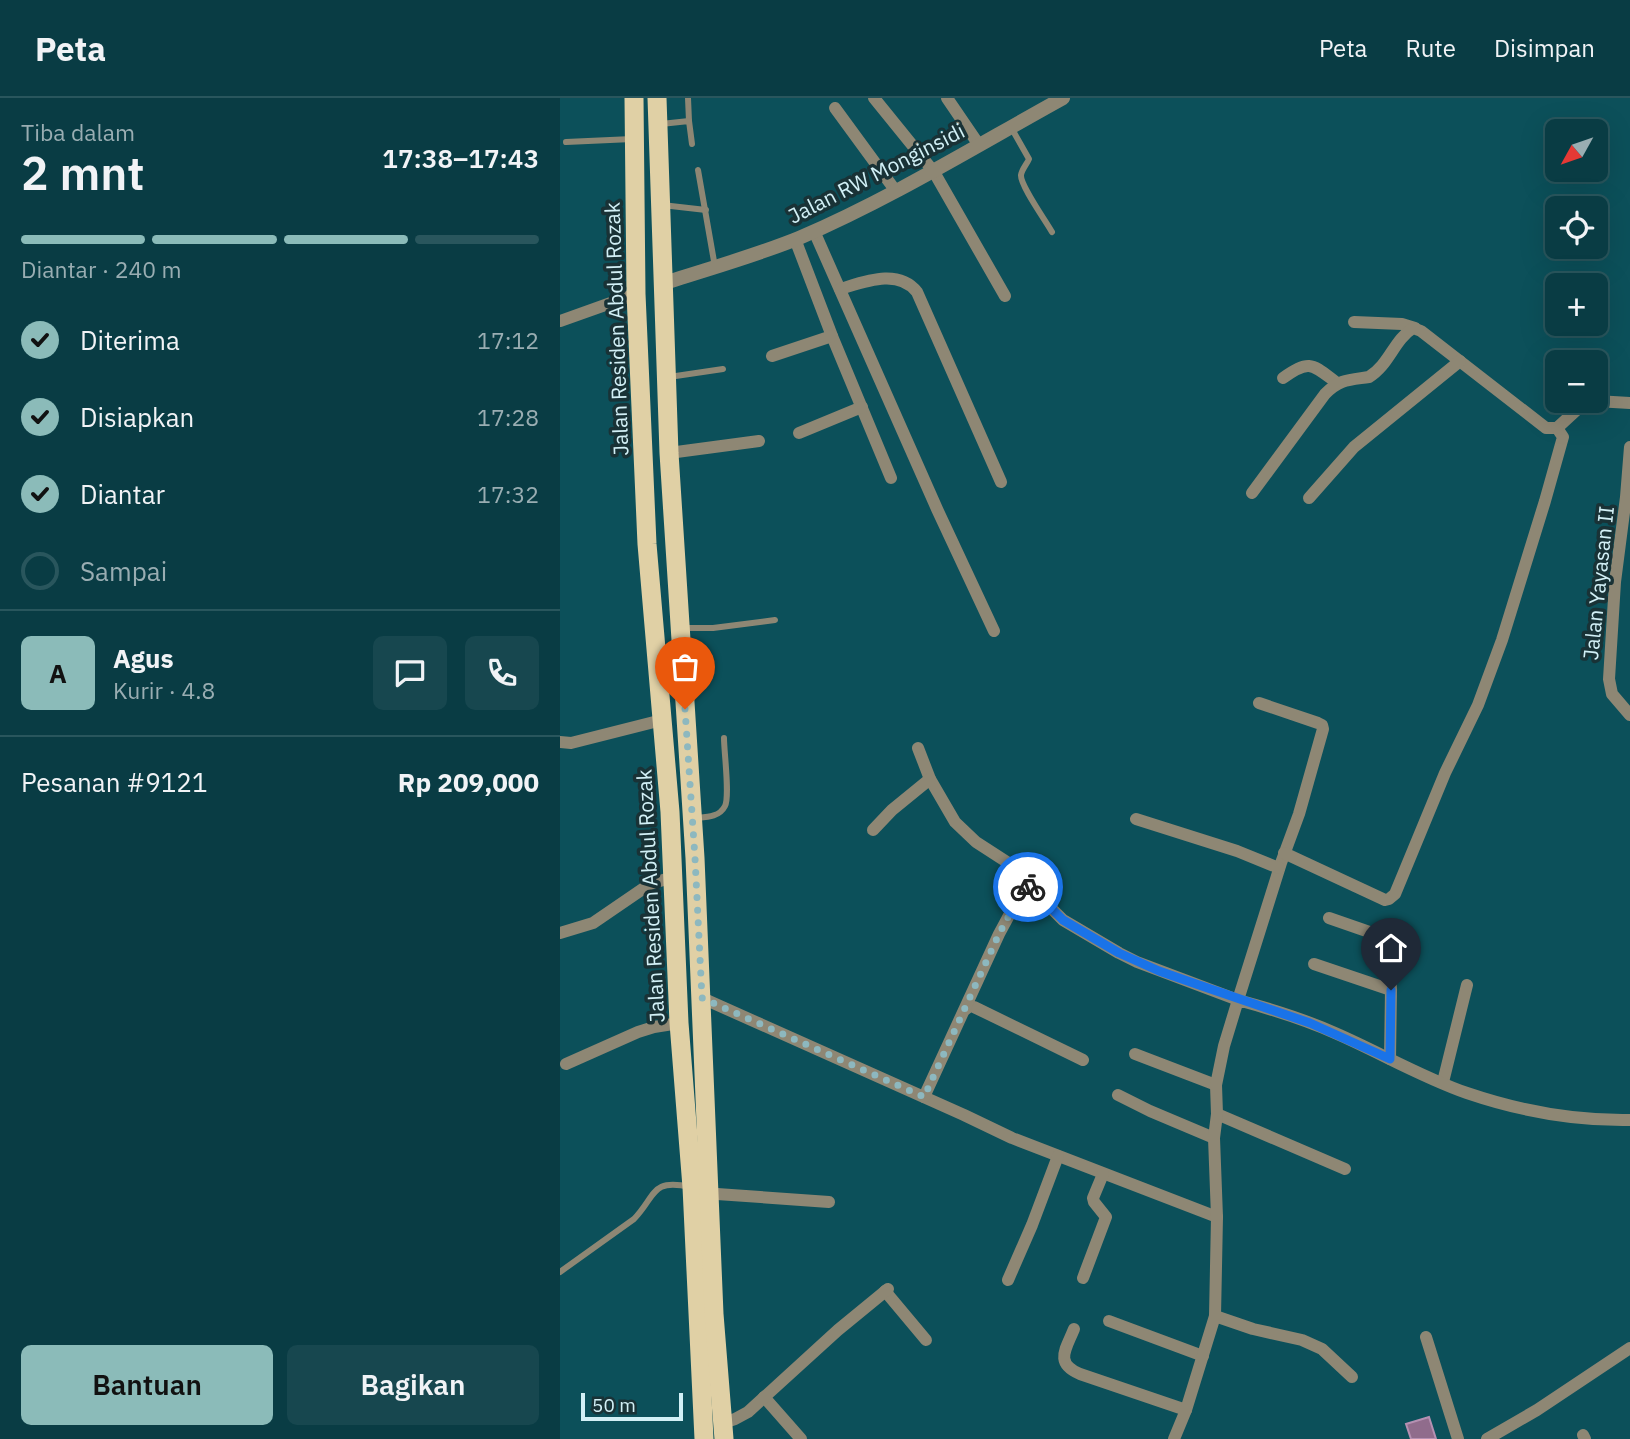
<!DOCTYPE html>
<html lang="id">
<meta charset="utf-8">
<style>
:root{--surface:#093c44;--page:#17474f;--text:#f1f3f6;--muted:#99adb2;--line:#29565d;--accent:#8bbbb9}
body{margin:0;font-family:"IBM Plex Sans",sans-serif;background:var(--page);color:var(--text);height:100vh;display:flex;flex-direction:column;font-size:26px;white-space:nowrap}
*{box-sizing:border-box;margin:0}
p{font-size:23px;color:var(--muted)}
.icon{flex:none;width:38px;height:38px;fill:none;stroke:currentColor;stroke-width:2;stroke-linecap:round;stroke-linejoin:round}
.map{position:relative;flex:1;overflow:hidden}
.details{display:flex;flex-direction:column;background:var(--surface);width:560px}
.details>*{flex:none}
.needle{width:46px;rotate:230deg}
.tools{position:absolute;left:985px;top:21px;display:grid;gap:14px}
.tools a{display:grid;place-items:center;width:63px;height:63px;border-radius:10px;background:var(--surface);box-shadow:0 7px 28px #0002,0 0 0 2px var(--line);font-size:35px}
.scale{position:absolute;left:21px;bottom:18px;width:102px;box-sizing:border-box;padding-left:7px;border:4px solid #d2f0f6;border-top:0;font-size:19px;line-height:24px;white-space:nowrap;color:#d2f0f6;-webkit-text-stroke:5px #193236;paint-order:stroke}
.pin{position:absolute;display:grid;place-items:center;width:60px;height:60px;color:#fff;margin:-72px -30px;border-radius:50% 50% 50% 0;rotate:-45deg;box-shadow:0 0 7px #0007}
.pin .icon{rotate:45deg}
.courier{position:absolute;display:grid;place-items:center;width:70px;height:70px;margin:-35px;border:5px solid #1a73e8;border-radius:50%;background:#fff;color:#222;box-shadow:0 2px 9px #0007}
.summary em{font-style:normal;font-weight:600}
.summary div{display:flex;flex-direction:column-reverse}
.summary{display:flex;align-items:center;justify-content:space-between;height:119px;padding:0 21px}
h1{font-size:46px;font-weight:600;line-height:52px}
.bar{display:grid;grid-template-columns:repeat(4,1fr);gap:10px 7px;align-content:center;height:84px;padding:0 21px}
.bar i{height:9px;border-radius:5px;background:var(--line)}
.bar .active{background:var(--accent)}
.bar p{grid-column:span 4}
.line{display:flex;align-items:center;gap:18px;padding:0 21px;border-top:2px solid var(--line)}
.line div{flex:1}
.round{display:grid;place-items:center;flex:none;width:74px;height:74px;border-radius:10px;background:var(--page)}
ol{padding:0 21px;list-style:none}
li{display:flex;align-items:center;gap:21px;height:77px}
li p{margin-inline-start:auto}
li .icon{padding:7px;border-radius:50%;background:var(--accent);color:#111;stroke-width:4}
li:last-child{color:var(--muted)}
li i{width:38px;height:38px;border:4px solid var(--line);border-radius:50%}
.action{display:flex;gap:14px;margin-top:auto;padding:14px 21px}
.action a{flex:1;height:80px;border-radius:10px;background:var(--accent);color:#111;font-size:28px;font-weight:600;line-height:80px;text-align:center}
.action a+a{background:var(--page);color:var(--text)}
header{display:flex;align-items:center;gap:42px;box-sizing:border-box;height:98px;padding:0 35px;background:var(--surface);border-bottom:2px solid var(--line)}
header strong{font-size:33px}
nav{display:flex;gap:38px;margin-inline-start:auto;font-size:24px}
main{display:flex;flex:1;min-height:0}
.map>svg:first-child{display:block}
.building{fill:#906c8c;stroke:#b590b2;stroke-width:2}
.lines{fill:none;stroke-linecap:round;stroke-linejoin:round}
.service{stroke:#8e8774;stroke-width:6}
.minor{stroke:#8e8774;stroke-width:12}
.tertiary{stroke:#8e8774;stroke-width:14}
.trunk{stroke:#e0d0a5;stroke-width:19}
.done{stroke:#8db8bf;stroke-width:7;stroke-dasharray:0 12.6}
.route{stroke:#1a73e8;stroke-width:9}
.labels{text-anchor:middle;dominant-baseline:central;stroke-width:7;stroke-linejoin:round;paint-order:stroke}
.street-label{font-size:21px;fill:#d2f0f6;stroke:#193236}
</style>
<header>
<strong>Peta</strong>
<nav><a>Peta</a><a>Rute</a><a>Disimpan</a></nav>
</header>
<main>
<section class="details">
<div class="summary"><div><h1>2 mnt</h1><p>Tiba dalam</p></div><em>17:38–17:43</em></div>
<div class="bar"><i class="active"></i><i class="active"></i><i class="active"></i><i></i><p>Diantar · 240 m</p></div>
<ol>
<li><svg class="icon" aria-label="check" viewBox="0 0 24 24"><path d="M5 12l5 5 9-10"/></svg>Diterima<p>17:12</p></li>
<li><svg class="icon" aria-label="check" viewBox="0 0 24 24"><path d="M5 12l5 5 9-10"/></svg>Disiapkan<p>17:28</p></li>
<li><svg class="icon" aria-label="check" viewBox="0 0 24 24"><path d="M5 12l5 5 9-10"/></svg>Diantar<p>17:32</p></li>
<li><i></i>Sampai</li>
</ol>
<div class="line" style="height:126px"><b class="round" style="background:var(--accent);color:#111">A</b><div><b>Agus</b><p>Kurir · 4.8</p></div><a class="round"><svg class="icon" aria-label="chat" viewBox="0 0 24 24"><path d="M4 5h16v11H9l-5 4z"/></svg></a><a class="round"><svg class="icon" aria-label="phone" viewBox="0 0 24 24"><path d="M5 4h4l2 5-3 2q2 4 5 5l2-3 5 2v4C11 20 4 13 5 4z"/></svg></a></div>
<div class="line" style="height:91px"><div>Pesanan #9121</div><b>Rp 209,000</b></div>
<div class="action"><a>Bantuan</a><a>Bagikan</a></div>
</section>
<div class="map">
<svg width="1070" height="1341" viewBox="0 0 1070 1341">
<rect width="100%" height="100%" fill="#0c505a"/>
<path class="building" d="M869 1319 876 1341H851L846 1326Z"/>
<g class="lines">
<g class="service">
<path d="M128 0 129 23"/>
<path d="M101 26 129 23 132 46"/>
<path d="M452 31 469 61C467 66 462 71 461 77 460 87 486 123 492 134"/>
<path d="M6 44 72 41"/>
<path d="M138 72 155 169"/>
<path d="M102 107 146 112"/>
<path d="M109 279 163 271"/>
<path d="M125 530H153L215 522"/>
<path d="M134 720C145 719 159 720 165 708 170 698 164 654 164 640"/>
<path d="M0 1174 74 1121C96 1098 91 1080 130 1089"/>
</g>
<g class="minor">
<path d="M314 0 374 74 445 198"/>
<path d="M387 0 419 47"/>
<path d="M275 10 335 92"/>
<path d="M254 133 377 411 434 533"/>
<path d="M235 141 272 238 331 380"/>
<path d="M280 191C304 184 338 170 357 194L441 384"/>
<path d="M0 223 76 196"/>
<path d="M794 224 842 226 855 230"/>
<path d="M212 258 272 238"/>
<path d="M723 280C750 260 753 267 777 285"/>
<path d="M1036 303 1070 305"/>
<path d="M239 335 302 309"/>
<path d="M1070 349 1066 399 1055 484 1049 581 1052 596 1070 617"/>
<path d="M109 355 199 343"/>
<path d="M692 395 765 296C780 281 789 282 809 279 829 267 834 242 853 230L861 233 986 330H997L1022 307 1030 303"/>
<path d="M749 400 794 349 900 263"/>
<path d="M0 644 11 645 102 622"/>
<path d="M358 650 370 681 395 724 416 744 450 766 471 785 493 812 503 822 559 855 577 864 678 902 721 765 739 716 763 631 762 627 758 625 699 605"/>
<path d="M576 721 677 753 719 770"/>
<path d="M313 732 332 712 370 681"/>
<path d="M724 755 825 802 829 801 835 796 885 675 918 607 942 542 985 403 1003 339 997 330"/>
<path d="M769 820 818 837 825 841 829 847 831 892 830 961"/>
<path d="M0 835 33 825 90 786 113 779"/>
<path d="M754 866 831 892"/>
<path d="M142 900 404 1017 452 1040 657 1119"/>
<path d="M406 911 410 908 414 909 523 962"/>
<path d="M575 956 656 987"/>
<path d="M6 966 78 934 94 929 119 925"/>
<path d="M883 984 907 887"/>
<path d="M558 997 590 1013 654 1040"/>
<path d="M364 999 439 836 453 810 471 785"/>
<path d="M657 1016 785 1071"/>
<path d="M144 1093 157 1096 269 1104"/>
<path d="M523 1180 546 1119 534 1104 533 1100 543 1076"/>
<path d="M448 1182 472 1127 498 1058"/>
<path d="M325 1193 366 1242"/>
<path d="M655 1218 693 1231 742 1242 762 1251 792 1279"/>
<path d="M549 1223 643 1258"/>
<path d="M514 1231C506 1251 494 1265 520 1276L626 1312"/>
<path d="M866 1239 898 1341"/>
<path d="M204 1299 241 1341"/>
<path d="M163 1325 175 1321 188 1314 278 1232 328 1191"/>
<path d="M1023 1337 1025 1341"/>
<path d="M614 1341 626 1312 655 1218 657 1119 654 1040 657 1016 656 987 664 948 678 902C711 911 744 921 775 935 819 954 861 979 907 995 960 1013 1014 1023 1070 1022"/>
<path d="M927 1341 977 1312 1070 1250"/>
</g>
<path class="tertiary" d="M102 186C147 171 195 158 239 140 330 101 416 48 503 0"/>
<g class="trunk">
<path d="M74 0 76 196 87 446 110 714 119 925 132 1089 144 1341"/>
<path d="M97 0 109 355 135 760 154 1216 164 1341"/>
</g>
</g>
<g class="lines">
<path class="done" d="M125 611 135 760 142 900 364 999 439 836 453 810 468 789"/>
<path class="route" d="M468 789 471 785 493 812 503 822 559 855 599 873 639 887 750 925 830 961 831 892"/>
</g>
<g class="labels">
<g class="street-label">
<text transform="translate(316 75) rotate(-27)">Jalan RW Monginsidi</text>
<text transform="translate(56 231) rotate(-92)">Jalan Residen Abdul Rozak</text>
<text transform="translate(1038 485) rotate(-84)">Jalan Yayasan II</text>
<text transform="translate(90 798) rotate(-93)">Jalan Residen Abdul Rozak</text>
</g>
</g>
</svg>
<div class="tools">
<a><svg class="needle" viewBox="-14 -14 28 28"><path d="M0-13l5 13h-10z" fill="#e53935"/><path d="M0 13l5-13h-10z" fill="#99adb2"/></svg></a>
<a><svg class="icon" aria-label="locate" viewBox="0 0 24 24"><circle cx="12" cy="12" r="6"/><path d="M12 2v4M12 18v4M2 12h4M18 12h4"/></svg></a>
<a>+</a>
<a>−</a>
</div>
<div class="scale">50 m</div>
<div class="pin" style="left:125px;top:611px;background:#ea580c"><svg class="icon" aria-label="bag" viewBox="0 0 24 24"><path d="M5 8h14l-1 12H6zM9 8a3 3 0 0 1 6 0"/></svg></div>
<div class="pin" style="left:831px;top:892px;background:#1f2937"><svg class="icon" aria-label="home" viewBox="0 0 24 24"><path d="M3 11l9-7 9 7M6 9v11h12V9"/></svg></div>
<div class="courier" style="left:468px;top:789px"><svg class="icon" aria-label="bike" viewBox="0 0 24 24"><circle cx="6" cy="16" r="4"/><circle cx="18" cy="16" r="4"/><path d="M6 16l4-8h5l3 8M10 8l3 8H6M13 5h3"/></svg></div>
</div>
</main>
